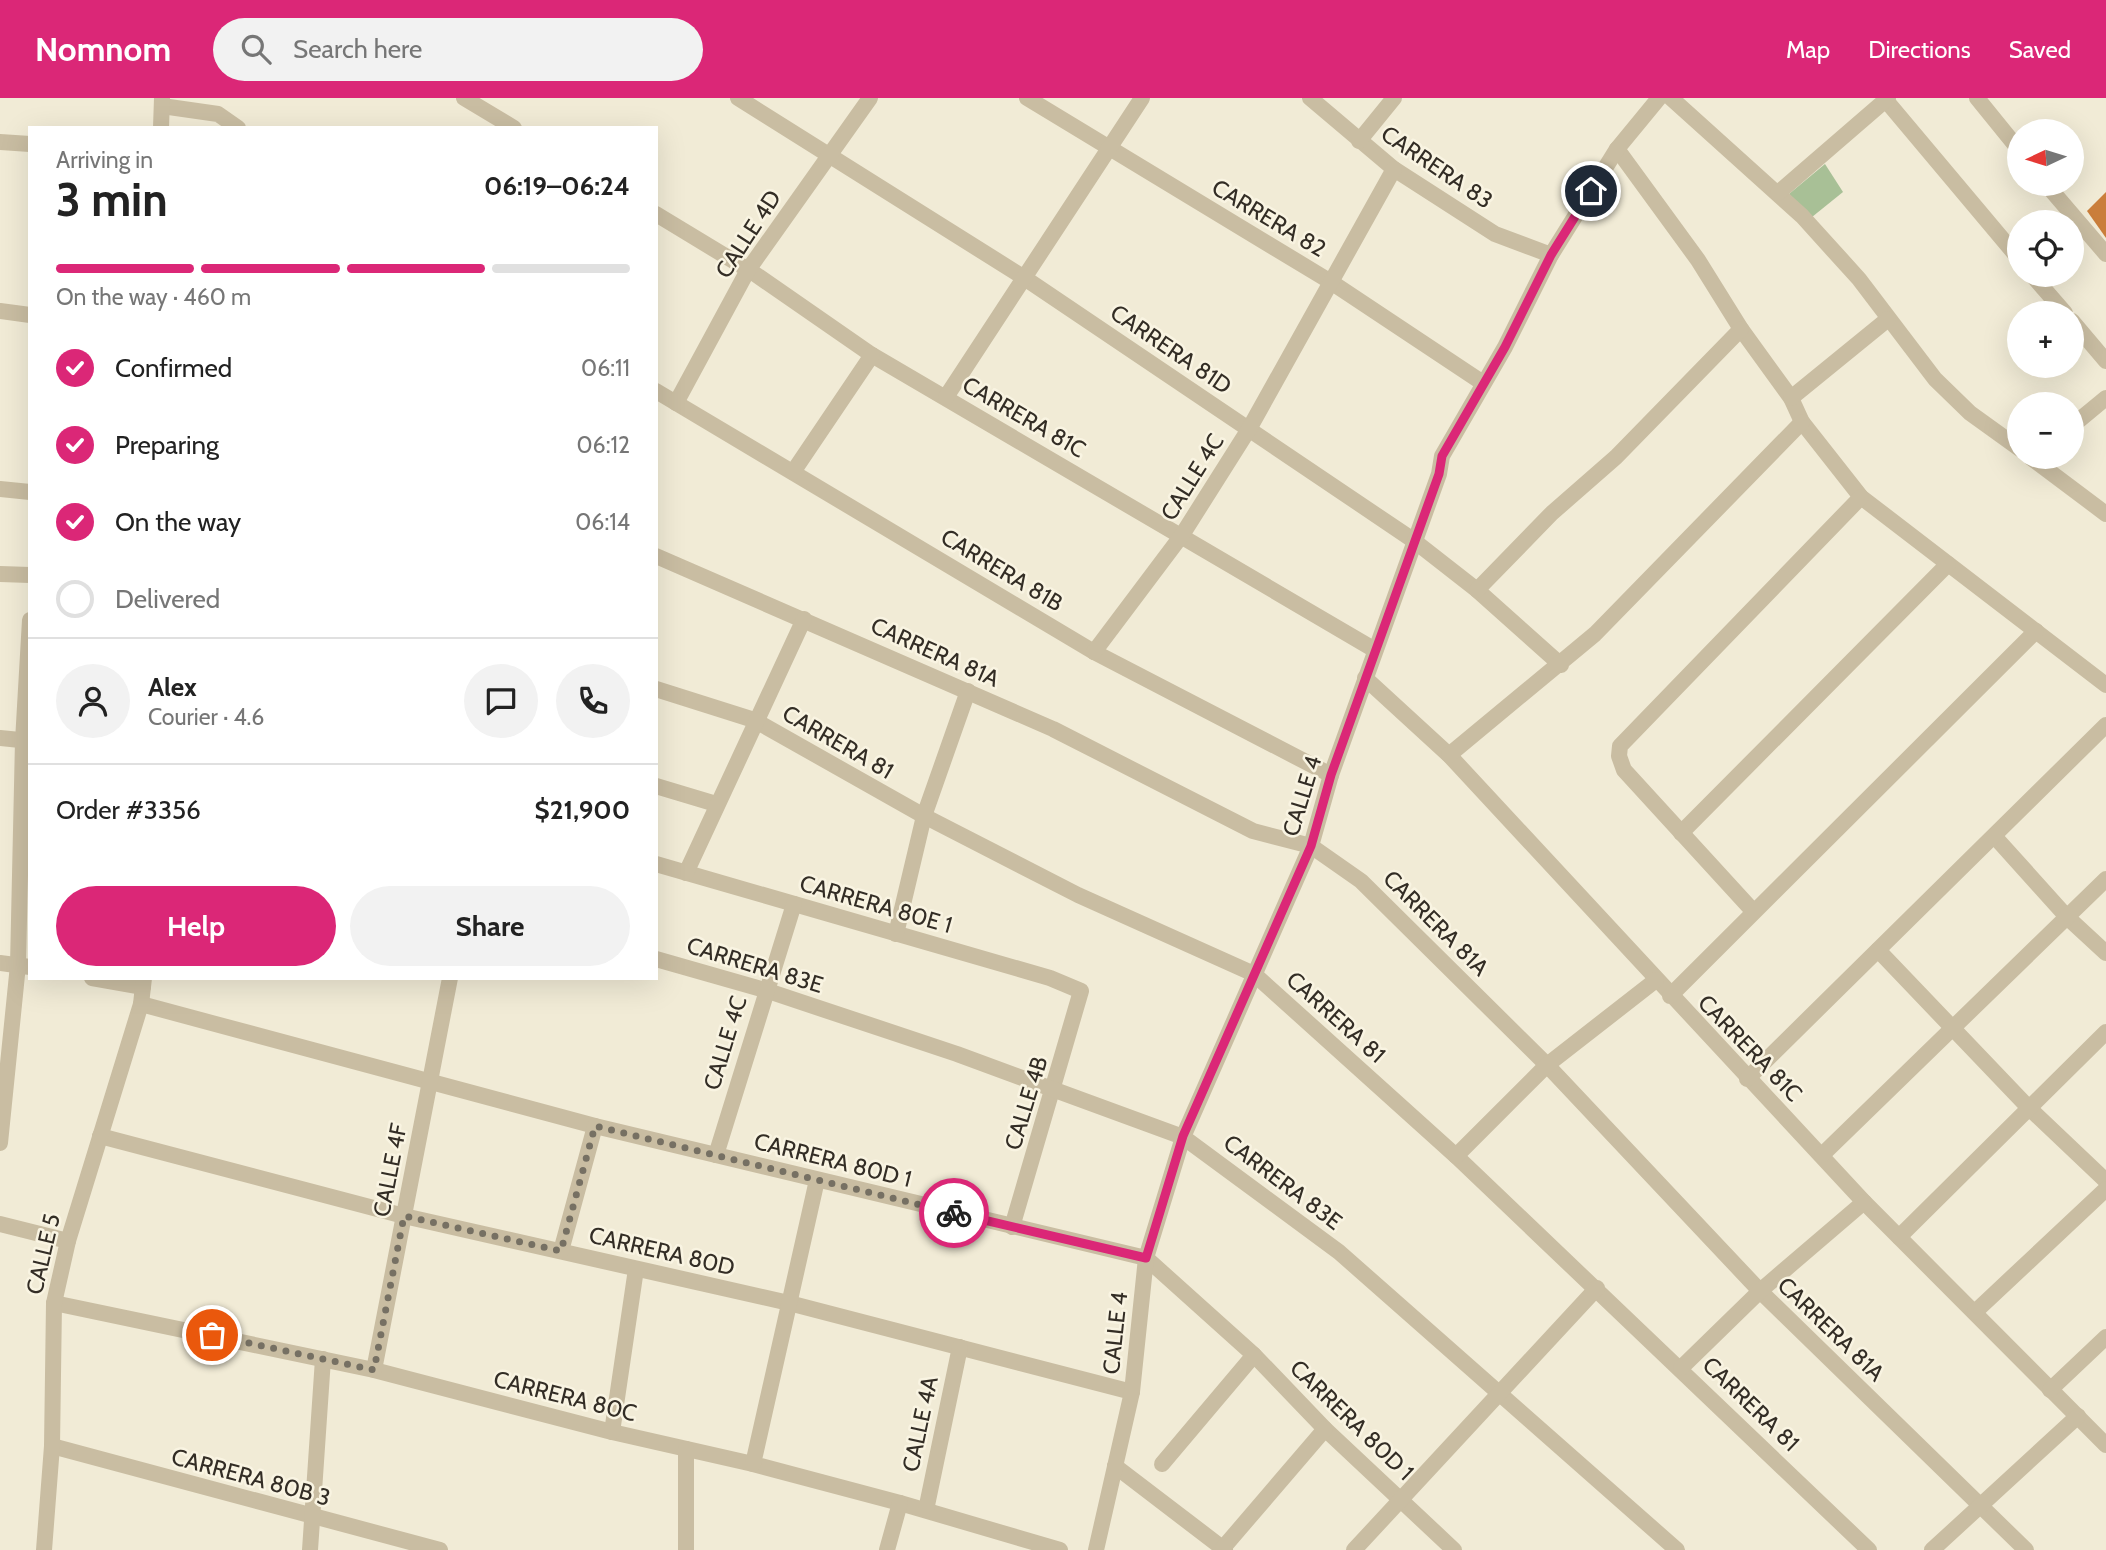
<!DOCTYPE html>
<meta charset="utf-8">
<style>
:root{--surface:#fff;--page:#f2f2f2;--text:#222;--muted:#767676;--line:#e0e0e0;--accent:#db2777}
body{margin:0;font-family:Cabin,sans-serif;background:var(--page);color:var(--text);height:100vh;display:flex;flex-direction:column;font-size:26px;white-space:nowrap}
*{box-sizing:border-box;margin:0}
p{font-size:23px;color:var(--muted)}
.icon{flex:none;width:38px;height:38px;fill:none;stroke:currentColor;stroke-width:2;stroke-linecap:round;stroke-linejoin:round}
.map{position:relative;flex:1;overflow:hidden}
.panel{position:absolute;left:28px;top:28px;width:630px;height:854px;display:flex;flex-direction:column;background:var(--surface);border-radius:0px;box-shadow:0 7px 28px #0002}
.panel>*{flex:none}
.needle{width:46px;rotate:266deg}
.fabs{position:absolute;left:2007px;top:21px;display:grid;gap:14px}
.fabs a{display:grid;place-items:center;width:77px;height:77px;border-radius:50%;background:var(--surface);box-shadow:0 7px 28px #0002;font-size:35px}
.pin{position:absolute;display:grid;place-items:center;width:60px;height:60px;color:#fff;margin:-30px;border:4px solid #fff;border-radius:50%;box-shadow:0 2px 7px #0007}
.courier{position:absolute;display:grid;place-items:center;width:70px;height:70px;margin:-35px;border:5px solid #db2777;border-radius:50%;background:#fff;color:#222;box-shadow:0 2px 9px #0007}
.head em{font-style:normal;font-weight:800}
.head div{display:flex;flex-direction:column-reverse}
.head{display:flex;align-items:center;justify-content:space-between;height:119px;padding:0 28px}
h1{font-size:46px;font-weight:800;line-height:52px}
.bar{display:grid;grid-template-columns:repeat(4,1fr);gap:10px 7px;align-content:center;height:84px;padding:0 28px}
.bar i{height:9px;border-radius:5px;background:var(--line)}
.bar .selected{background:var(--accent)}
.bar p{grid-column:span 4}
.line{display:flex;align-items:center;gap:18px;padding:0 28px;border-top:2px solid var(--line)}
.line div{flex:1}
.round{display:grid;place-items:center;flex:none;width:74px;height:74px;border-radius:37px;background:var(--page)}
ol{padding:0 28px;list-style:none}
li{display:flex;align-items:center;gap:21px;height:77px}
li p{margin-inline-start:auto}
li .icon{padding:7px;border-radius:50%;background:var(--accent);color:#fff;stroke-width:4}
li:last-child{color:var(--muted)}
li i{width:38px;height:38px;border:4px solid var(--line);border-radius:50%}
.primary-button{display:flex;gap:14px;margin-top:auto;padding:14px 28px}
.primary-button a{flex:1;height:80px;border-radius:42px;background:var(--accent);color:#fff;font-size:28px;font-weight:800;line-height:80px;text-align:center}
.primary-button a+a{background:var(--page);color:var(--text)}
header{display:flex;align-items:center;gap:42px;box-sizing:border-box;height:98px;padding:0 35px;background:var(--accent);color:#fff}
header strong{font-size:33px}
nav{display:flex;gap:38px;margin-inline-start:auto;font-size:24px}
.search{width:490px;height:63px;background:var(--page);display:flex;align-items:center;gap:18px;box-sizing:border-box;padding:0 24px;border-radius:38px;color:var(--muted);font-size:26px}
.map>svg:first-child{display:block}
.green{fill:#a8c096}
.building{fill:#ca7e3b}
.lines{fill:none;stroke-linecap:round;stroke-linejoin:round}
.street{stroke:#c9bda2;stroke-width:16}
.done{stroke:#767063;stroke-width:7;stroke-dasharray:0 12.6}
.route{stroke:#db2777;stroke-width:9}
.labels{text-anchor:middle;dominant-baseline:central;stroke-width:5;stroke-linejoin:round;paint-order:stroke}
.street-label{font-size:23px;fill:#332d25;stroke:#f9f4e2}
</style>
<header>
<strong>Nomnom</strong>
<div class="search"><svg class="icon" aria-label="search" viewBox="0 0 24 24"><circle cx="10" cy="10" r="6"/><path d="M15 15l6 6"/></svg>Search here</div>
<nav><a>Map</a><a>Directions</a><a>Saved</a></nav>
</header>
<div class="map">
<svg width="2106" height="1452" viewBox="0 0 2106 1452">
<rect width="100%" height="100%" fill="#f1ebd6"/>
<path class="green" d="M1825 66 1843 94 1812 119 1789 96Z"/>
<path class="building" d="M2106 94V140L2087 113Z"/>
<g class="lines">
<g class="street">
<path d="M464 0 514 30"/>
<path d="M738 0 1023 179 1413 442 1477 492 1561 567"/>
<path d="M1027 0 1331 184 1483 285"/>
<path d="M1310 0 1394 71 1495 136 1551 157"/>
<path d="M1671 0 1802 118 1859 181 1935 281 1970 315 2020 351"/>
<path d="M1884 0 2020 162"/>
<path d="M1977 0 2020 53"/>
<path d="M162 8 218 16 238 30"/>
<path d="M161 30 162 0"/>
<path d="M1359 43 1394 0"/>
<path d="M0 44 30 46"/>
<path d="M1617 51 1698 162 1741 231 1791 300 1802 324 1861 399 2106 587"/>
<path d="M2046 86 2106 156"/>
<path d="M1778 95 1888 0"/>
<path d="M656 116 755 176 872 257 1375 552"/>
<path d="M2032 177 2065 215"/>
<path d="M0 213 30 217"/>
<path d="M2072 223 2106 263"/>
<path d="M656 293 1094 554 1331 677"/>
<path d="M946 299 1142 0"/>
<path d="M1791 300 1888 221"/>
<path d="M676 305 748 172 870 0"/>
<path d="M2072 328 2106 300"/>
<path d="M2030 359 2106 416"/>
<path d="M793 374 872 257"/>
<path d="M0 391 30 394"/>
<path d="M656 458 1053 631 1253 733 1311 748 1361 783 1547 967 1760 1193 2026 1452"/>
<path d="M0 476 30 477"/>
<path d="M1477 492 1552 415 1616 359 1741 231"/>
<path d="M1094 554 1182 437 1249 331 1394 71"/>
<path d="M1365 580 1449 657 1864 1104 2106 1347"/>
<path d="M656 591 754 622 924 718 1078 797 1254 876 1456 1058 1869 1452"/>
<path d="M0 640 30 643"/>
<path d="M1449 657 1595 536 1802 324"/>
<path d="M656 688 716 706"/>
<path d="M1681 735 1948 466"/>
<path d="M1995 739 2067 819 2106 855"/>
<path d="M656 766 1050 880 1081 893 1012 1129"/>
<path d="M686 775 804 521"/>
<path d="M1753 813 1624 672 1619 658 1620 648 1861 399"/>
<path d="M896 836 924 718 968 593"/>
<path d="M1878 852 2028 1009 2106 1083"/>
<path d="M656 861 765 892 957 956 1183 1039 1339 1154 1677 1452"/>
<path d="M0 865 30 869"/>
<path d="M92 880 143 889"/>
<path d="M1670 898 2036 533"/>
<path d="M141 906 595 1028 1146 1160 1254 1257 1325 1331 1454 1452"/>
<path d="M1747 981 2106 627"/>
<path d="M100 1038 404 1118 789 1205 1132 1294"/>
<path d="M0 1045 18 867 23 643 30 522"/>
<path d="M716 1057 794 806"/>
<path d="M1822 1057 2106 781"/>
<path d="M1456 1058 1547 967 1656 882"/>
<path d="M0 1126 68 1143"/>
<path d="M1899 1139 2106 934"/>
<path d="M561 1153 595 1028"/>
<path d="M54 1205 374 1272 612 1334 753 1366 900 1405 1060 1452"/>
<path d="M1975 1214 2106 1091"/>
<path d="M1681 1270 1760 1193 1864 1104"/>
<path d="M374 1272 450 880"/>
<path d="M2050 1292 2106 1239"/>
<path d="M612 1334 636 1171"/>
<path d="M52 1348 440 1452"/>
<path d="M753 1366 817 1082"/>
<path d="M1162 1366 1254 1257"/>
<path d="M1115 1368 1225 1452"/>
<path d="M926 1412 960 1249"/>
<path d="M1223 1450 1325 1331"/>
<path d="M44 1452 52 1348 54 1205 68 1143 141 906 144 880"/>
<path d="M310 1452 323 1261"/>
<path d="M686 1452V1351"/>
<path d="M887 1452 900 1405"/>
<path d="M1096 1452 1132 1294 1146 1160 1183 1039 1311 748 1331 677 1439 376 1442 358 1505 249 1551 157 1617 51 1659 0"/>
<path d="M1354 1452 1597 1190"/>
<path d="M1932 1452 2078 1318"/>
</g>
</g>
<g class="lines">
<path class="done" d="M212 1237 374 1272 404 1118 561 1153 595 1028 954 1115"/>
<path class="route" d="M954 1115 1146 1160 1183 1038 1311 748 1331 677 1439 376 1442 358 1505 249 1551 157 1591 93"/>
</g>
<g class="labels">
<g class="street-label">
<text transform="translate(1437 69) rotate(34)">CARRERA 83</text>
<text transform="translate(1269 120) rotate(31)">CARRERA 82</text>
<text transform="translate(748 136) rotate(-57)">CALLE 4D</text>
<text transform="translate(1171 251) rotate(34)">CARRERA 81D</text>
<text transform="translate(1024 319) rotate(30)">CARRERA 81C</text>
<text transform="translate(1192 379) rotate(-58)">CALLE 4C</text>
<text transform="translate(1002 472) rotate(31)">CARRERA 81B</text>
<text transform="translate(935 554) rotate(24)">CARRERA 81A</text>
<text transform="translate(838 644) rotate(30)">CARRERA 81</text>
<text transform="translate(1302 698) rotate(-73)">CALLE 4</text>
<text transform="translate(876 806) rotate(16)">CARRERA 80E 1</text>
<text transform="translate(1436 825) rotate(45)">CARRERA 81A</text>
<text transform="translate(755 867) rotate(17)">CARRERA 83E</text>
<text transform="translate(1336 919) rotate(42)">CARRERA 81</text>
<text transform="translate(725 945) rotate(-73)">CALLE 4C</text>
<text transform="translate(1750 950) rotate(46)">CARRERA 81C</text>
<text transform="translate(1026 1005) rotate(-73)">CALLE 4B</text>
<text transform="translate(833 1062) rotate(14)">CARRERA 80D 1</text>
<text transform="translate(390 1072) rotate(-79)">CALLE 4F</text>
<text transform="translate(1283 1084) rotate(37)">CARRERA 83E</text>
<text transform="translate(662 1153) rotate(13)">CARRERA 80D</text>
<text transform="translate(43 1156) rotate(-77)">CALLE 5</text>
<text transform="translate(1831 1231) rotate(44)">CARRERA 81A</text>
<text transform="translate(1115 1235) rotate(-84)">CALLE 4</text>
<text transform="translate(565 1298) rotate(14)">CARRERA 80C</text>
<text transform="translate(1751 1306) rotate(44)">CARRERA 81</text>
<text transform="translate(1352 1322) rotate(44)">CARRERA 80D 1</text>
<text transform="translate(920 1326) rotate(-78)">CALLE 4A</text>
<text transform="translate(251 1379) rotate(15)">CARRERA 80B 3</text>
</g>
</g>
</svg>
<div class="fabs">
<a><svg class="needle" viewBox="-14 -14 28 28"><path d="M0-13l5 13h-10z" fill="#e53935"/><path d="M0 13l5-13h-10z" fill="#767676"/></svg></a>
<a><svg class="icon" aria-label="locate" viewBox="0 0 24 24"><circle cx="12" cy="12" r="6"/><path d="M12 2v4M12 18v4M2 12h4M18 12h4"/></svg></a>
<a>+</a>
<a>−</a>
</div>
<div class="pin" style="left:212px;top:1237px;background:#ea580c"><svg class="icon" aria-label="bag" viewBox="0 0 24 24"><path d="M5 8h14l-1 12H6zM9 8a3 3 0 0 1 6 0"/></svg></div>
<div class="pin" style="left:1591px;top:93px;background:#1f2937"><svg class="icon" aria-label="home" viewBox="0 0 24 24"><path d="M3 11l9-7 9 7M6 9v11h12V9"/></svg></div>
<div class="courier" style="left:954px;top:1115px"><svg class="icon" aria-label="bike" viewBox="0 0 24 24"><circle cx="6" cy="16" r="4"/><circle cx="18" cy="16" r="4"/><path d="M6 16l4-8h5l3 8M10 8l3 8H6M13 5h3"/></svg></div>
<section class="panel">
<div class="head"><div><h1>3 min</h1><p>Arriving in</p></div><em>06:19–06:24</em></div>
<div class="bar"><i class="selected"></i><i class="selected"></i><i class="selected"></i><i></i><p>On the way · 460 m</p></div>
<ol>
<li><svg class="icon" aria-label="check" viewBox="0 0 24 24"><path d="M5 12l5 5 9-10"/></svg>Confirmed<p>06:11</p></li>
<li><svg class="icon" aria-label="check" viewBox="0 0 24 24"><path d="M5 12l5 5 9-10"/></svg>Preparing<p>06:12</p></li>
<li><svg class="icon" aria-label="check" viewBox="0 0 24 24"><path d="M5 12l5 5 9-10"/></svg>On the way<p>06:14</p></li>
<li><i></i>Delivered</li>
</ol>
<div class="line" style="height:126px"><a class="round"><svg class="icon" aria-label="person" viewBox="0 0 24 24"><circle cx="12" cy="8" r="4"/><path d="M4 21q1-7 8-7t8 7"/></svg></a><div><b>Alex</b><p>Courier · 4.6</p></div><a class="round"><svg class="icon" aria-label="chat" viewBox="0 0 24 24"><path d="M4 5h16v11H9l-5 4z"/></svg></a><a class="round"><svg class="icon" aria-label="phone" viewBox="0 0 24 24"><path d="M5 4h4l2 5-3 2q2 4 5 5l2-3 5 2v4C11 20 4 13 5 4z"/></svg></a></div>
<div class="line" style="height:91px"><div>Order #3356</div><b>$21,900</b></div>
<div class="primary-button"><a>Help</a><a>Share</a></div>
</section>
</div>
